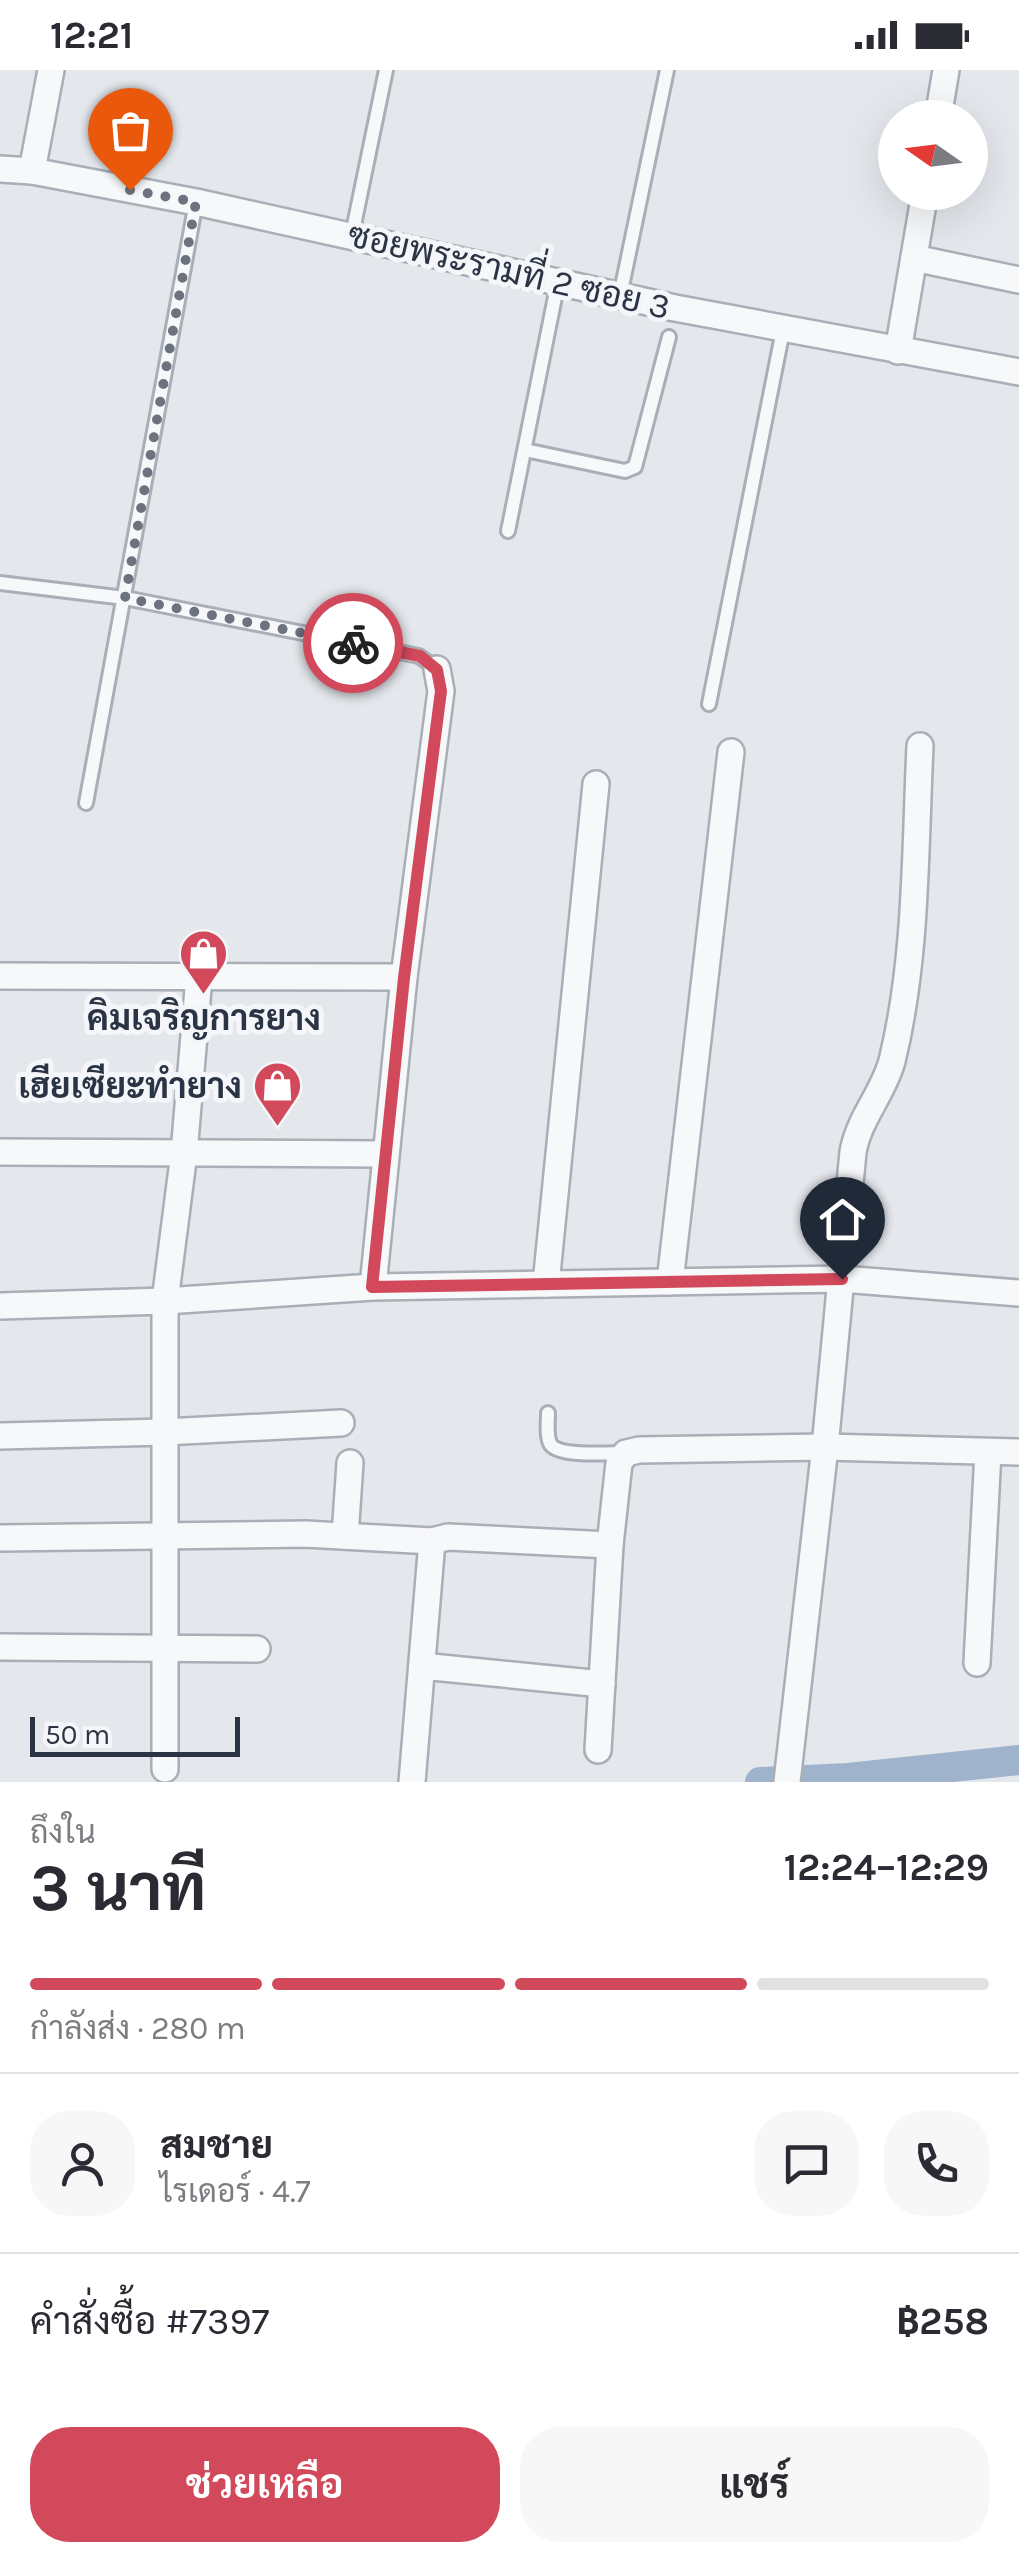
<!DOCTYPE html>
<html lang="th">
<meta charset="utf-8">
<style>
:root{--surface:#fff;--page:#f7f7f7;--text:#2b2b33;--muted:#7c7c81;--line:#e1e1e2;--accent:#d1495b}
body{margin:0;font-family:Karla,Sarabun,sans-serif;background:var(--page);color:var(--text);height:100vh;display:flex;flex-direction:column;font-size:38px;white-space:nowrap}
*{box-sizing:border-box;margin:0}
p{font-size:32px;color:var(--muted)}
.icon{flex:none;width:55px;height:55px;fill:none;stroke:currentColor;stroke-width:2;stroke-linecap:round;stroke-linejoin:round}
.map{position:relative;height:1712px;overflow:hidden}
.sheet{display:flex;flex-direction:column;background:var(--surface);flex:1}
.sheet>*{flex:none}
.needle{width:65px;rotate:284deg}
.controls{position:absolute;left:878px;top:30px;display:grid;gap:20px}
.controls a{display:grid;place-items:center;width:110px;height:110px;border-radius:50%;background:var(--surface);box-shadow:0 10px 40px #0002;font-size:50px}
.scale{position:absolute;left:30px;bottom:25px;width:210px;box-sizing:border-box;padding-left:10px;border:5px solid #2b3445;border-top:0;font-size:28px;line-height:35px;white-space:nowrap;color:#2b3445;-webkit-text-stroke:8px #f4f6f9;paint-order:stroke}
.pin{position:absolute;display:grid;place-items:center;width:85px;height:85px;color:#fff;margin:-102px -42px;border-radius:50% 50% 50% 0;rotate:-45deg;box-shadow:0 0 10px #0007}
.pin .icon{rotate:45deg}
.courier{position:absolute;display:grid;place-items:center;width:100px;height:100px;margin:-50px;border:8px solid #d1495b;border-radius:50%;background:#fff;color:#222;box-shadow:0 2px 12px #0007}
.head em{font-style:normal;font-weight:700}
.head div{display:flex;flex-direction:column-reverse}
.head{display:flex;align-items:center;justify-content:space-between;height:170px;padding:0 30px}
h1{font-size:65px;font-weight:700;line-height:75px}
.bar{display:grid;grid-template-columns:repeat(4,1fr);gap:15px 10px;align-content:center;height:120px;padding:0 30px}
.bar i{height:12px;border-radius:8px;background:var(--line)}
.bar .active{background:var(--accent)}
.bar p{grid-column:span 4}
.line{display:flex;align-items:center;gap:25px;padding:0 30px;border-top:2px solid var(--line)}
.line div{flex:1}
.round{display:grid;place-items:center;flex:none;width:105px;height:105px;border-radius:40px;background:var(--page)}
.primary-button{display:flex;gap:20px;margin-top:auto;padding:20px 30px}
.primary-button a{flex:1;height:115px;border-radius:40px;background:var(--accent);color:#fff;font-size:40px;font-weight:700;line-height:115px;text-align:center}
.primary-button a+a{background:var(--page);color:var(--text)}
.status{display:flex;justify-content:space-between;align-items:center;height:70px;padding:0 50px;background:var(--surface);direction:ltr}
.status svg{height:28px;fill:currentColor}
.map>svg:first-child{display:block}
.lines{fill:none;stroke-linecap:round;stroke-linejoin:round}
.canal{stroke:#9fb4cc;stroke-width:30}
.lane-casing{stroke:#a9aeb7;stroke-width:18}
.street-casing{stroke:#a9aeb7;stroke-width:30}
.lane{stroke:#f7f8fa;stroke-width:12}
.street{stroke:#f7f8fa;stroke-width:25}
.done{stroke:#6c737f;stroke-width:10;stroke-dasharray:0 18}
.route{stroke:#d1495b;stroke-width:12}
.labels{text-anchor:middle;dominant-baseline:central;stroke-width:10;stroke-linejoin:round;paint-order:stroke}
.street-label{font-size:35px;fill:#2b3445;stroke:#f4f6f9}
.poi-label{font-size:35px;font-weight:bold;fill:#2b3445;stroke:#f4f6f9}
</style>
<div class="status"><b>12:21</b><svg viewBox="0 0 49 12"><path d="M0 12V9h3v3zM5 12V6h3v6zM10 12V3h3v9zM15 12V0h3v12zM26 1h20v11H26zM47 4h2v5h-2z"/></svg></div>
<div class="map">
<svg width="1019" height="1712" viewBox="0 0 1019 1712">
<rect width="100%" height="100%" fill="#e4e7ec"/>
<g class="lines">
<path class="canal" d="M760 1712 848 1708 1019 1690"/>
<defs>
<g id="lane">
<path d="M352 165 386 0"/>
<path d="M620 226 667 0"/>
<path d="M525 380 625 401 635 397 669 267"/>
<path d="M508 461 558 212"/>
<path d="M0 513 125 528 419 586 437 599"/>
<path d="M709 634 783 260"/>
<path d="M86 733 196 132"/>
<path d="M548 1343C548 1352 546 1368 551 1375 561 1387 608 1383 624 1383"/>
</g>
<g id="street">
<path d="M938 48 946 0"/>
<path d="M0 99 32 101 196 132 675 238 1019 302"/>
<path d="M32 101 51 0"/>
<path d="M914 188 1019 210"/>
<path d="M898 281 925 122"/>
<path d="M0 906 404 907"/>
<path d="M0 1082 385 1084"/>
<path d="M670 1212 731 682"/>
<path d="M546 1214 596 714"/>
<path d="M373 1217 404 907 441 621 437 599"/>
<path d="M0 1236 165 1231 373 1217 842 1209 1019 1223"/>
<path d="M0 1366 165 1362 341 1353"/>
<path d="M345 1466 350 1393"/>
<path d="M0 1468 305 1464 432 1471"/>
<path d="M0 1577 257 1579"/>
<path d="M977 1593 988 1382"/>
<path d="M422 1596 602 1614"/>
<path d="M598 1680 610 1475 619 1393 626 1383 639 1380 825 1377 1019 1382"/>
<path d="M165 1699V1231L184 1083 199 907"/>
<path d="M412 1712 432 1471 448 1467 610 1475"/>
<path d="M787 1712 825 1377 853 1082C859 1048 883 1024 892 991 917 889 915 780 920 676"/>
</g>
</defs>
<use href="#lane" class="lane-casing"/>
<use href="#street" class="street-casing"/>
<use href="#lane" class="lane"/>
<use href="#street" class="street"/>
</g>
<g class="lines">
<path class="done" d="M130 120 196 132 125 528 353 573"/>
<path class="route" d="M353 573 420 586 437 600 441 621 404 908 372 1217 842 1209"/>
</g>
<defs>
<symbol id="shop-pin" viewBox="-11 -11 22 30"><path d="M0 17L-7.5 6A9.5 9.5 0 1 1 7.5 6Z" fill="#d1495b" stroke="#f4f6f9"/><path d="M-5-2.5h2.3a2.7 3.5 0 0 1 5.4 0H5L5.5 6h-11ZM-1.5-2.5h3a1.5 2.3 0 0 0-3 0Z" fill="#fff"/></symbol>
</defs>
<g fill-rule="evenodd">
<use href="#shop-pin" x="176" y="856" width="55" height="75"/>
<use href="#shop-pin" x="250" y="988" width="55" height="75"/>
</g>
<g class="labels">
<g class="street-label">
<text transform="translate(509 201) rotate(13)">ซอยพระรามที่ 2 ซอย 3</text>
</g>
<g class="poi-label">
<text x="204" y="948">คิมเจริญการยาง</text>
<text x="242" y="1016" text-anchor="end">เฮียเซียะทำยาง</text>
</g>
</g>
</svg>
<div class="controls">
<a><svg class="needle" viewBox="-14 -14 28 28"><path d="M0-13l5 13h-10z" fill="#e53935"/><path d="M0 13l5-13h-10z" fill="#7c7c81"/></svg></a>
</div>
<div class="scale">50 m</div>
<div class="pin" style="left:130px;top:120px;background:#ea580c"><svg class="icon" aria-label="bag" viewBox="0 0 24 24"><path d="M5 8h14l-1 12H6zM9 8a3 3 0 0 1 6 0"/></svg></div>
<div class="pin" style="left:842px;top:1209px;background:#1f2937"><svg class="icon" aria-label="home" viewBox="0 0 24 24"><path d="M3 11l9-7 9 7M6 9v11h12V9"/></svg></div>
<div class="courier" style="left:353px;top:573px"><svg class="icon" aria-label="bike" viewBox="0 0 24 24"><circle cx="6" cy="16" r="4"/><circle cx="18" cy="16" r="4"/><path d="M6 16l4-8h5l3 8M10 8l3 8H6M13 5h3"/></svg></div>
</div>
<section class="sheet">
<div class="head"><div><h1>3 นาที</h1><p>ถึงใน</p></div><em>12:24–12:29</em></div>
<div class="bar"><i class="active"></i><i class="active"></i><i class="active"></i><i></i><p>กำลังส่ง · 280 m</p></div>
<div class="line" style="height:180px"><a class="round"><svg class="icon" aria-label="person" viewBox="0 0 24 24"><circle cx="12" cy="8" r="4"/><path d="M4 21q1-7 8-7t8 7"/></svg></a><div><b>สมชาย</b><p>ไรเดอร์ · 4.7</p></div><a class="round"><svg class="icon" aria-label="chat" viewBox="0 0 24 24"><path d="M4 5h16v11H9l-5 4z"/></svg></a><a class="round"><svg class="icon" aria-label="phone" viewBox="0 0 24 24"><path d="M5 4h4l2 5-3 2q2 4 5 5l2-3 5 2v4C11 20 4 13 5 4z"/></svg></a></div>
<div class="line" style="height:130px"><div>คำสั่งซื้อ #7397</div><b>฿258</b></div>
<div class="primary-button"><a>ช่วยเหลือ</a><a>แชร์</a></div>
</section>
